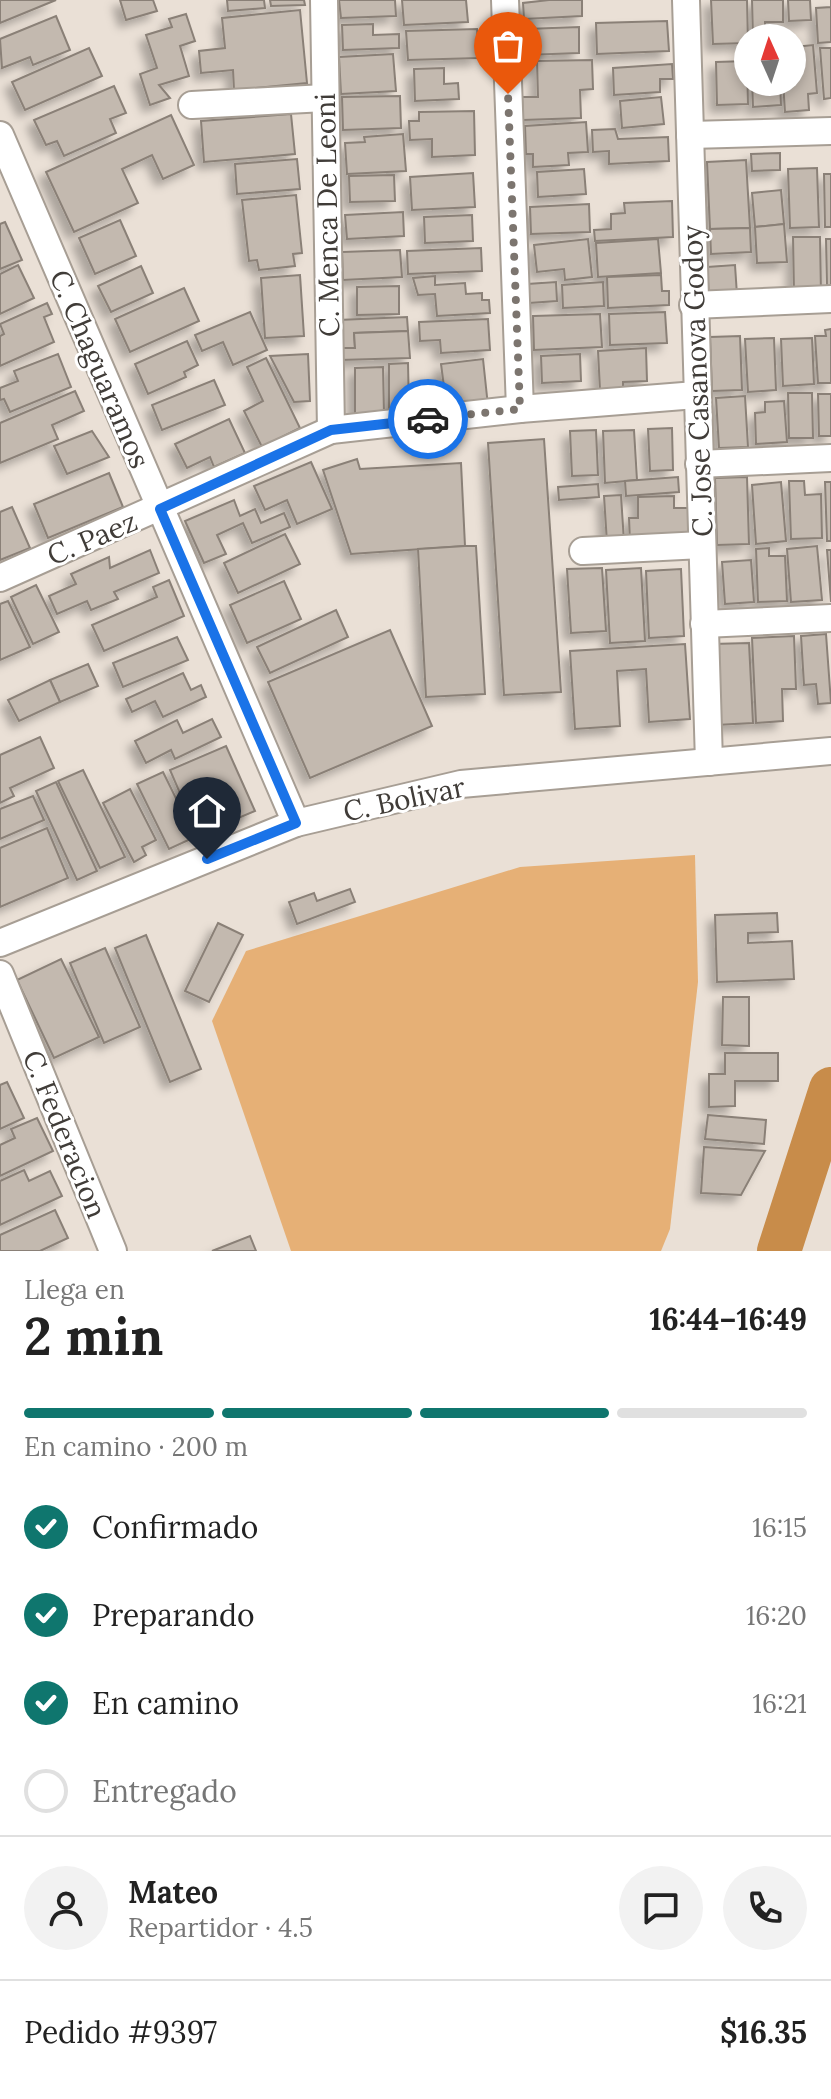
<!DOCTYPE html>
<html lang="es">
<meta charset="utf-8">
<style>
:root{--surface:#fff;--page:#f2f2f2;--text:#222;--muted:#767676;--line:#e0e0e0;--accent:#0f766e}
body{margin:0;font-family:Lora,serif;background:var(--page);color:var(--text);height:100vh;display:flex;flex-direction:column;font-size:30px;white-space:nowrap}
*{box-sizing:border-box;margin:0}
p{font-size:26px;color:var(--muted)}
.icon{flex:none;width:44px;height:44px;fill:none;stroke:currentColor;stroke-width:2;stroke-linecap:round;stroke-linejoin:round}
.map{position:relative;height:1251px;overflow:hidden}
.sheet{display:flex;flex-direction:column;background:var(--surface);flex:1}
.sheet>*{flex:none}
.needle{width:52px;rotate:357deg}
.tools{position:absolute;left:734px;top:24px;display:grid;gap:16px}
.tools a{display:grid;place-items:center;width:72px;height:72px;border-radius:50%;background:var(--surface);box-shadow:0 4px 12px #0003;font-size:40px}
.pin{position:absolute;display:grid;place-items:center;width:68px;height:68px;color:#fff;margin:-82px -34px;border-radius:50% 50% 50% 0;rotate:-45deg;box-shadow:0 0 8px #0007}
.pin .icon{rotate:45deg}
.courier{position:absolute;display:grid;place-items:center;width:80px;height:80px;margin:-40px;border:6px solid #1a73e8;border-radius:50%;background:#fff;color:#222;box-shadow:0 2px 10px #0007}
.head em{font-style:normal;font-weight:700}
.head div{display:flex;flex-direction:column-reverse}
.head{display:flex;align-items:center;justify-content:space-between;height:136px;padding:0 24px}
h1{font-size:52px;font-weight:700;line-height:60px}
.bar{display:grid;grid-template-columns:repeat(4,1fr);gap:12px 8px;align-content:center;height:96px;padding:0 24px}
.bar i{height:10px;border-radius:6px;background:var(--line)}
.bar .current{background:var(--accent)}
.bar p{grid-column:span 4}
.line{display:flex;align-items:center;gap:20px;padding:0 24px;border-top:2px solid var(--line)}
.line div{flex:1}
.round{display:grid;place-items:center;flex:none;width:84px;height:84px;border-radius:42px;background:var(--page)}
ol{padding:0 24px;list-style:none}
li{display:flex;align-items:center;gap:24px;height:88px}
li p{margin-inline-start:auto}
li .icon{padding:8px;border-radius:50%;background:var(--accent);color:#fff;stroke-width:4}
li:last-child{color:var(--muted)}
li i{width:44px;height:44px;border:4px solid var(--line);border-radius:50%}
.map>svg:first-child{display:block}
.green{fill:#e6b076}
.lines{fill:none;stroke-linecap:round;stroke-linejoin:round}
.river{stroke:#c88c4a;stroke-width:44}
.building{fill:#c3b9af;stroke:#8a8077;stroke-width:2;filter:url(#shadow)}
.street-casing{stroke:#a79e94;stroke-width:30}
.street{stroke:#fff;stroke-width:26}
.done{stroke:#7c756f;stroke-width:8;stroke-dasharray:0 14.4}
.route{stroke:#1a73e8;stroke-width:10}
.labels{text-anchor:middle;dominant-baseline:central;stroke-width:6;stroke-linejoin:round;paint-order:stroke}
.street-label{font-size:28px;fill:#403c38;stroke:#fff}
</style>
<div class="map">
<svg width="831" height="1251" viewBox="0 0 831 1251">
<defs>
<filter id="shadow"><feDropShadow dx="-7" dy="7" stdDeviation="4" flood-color="#0004"/></filter>
</defs>
<rect width="100%" height="100%" fill="#eae0d6"/>
<path class="green" d="M695 855 698 982 670 1229 661 1251H291L212 1021 246 951 520 867Z"/>
<g class="lines">
<path class="river" d="M779 1251 831 1089"/>
</g>
<g class="building">
<path d="M0 0H56L0 23Z"/>
<path d="M120 0H153L157 11 126 20Z"/>
<path d="M227 0H264L265 8 228 11Z"/>
<path d="M270 0H304L305 5 271 6Z"/>
<path d="M339 0H395L396 16 341 18Z"/>
<path d="M402 0H466L468 22 404 25Z"/>
<path d="M549 0H582V16L524 19 523 3Z"/>
<path d="M711 0H747L748 43 713 44Z"/>
<path d="M752 0H783V22H765V38H753Z"/>
<path d="M788 0H810L811 20 789 21Z"/>
<path d="M831 0V42L818 43 816 8 831 7Z"/>
<path d="M300 10 307 83 234 90 233 70 201 73 199 51 225 48 222 18Z"/>
<path d="M186 14 195 41 180 46 189 76 159 85 170 98 150 105 140 74 157 68 146 35 172 27 169 19Z"/>
<path d="M56 16 70 50 33 65 30 57 2 68 0 39Z"/>
<path d="M667 21 669 51 597 54 596 23Z"/>
<path d="M373 24V35L399 34V48L343 50 342 25Z"/>
<path d="M579 27V53L526 55 525 29Z"/>
<path d="M477 29 479 58 408 60 406 31Z"/>
<path d="M813 45 817 93 808 94 809 110 785 112 783 82H792L794 47Z"/>
<path d="M89 48 102 76 25 110 12 82Z"/>
<path d="M820 48H831V98L824 99Z"/>
<path d="M393 54 396 91 341 94 339 57Z"/>
<path d="M592 60 593 89 580 90 581 118 523 120 522 97H538L537 61Z"/>
<path d="M747 61 748 104 717 105 716 62Z"/>
<path d="M672 64 673 79H660V92L614 95 613 68Z"/>
<path d="M444 68V84L458 83 459 99 415 101 414 69Z"/>
<path d="M752 82H780L781 105 753 107Z"/>
<path d="M114 86 126 113 110 119 116 133 64 156 57 141 46 145 34 120Z"/>
<path d="M400 96 401 128 343 130 342 97Z"/>
<path d="M661 97 664 124 622 128 620 101Z"/>
<path d="M474 111 475 155 432 157V139L410 140 409 121H419V112Z"/>
<path d="M291 114 295 154 204 162 201 121Z"/>
<path d="M171 115 194 165 163 179 152 155 122 169 138 203 74 232 46 172Z"/>
<path d="M586 122 588 152 568 153 569 165 533 167V154H526L525 126Z"/>
<path d="M615 129 618 139 668 137 669 161 609 164V151L593 152 592 130Z"/>
<path d="M403 134 406 171 347 174 345 143 365 142 364 137Z"/>
<path d="M780 153V170L752 171 751 154Z"/>
<path d="M297 159 300 189 237 194 235 164Z"/>
<path d="M746 160 750 228 710 229 707 162Z"/>
<path d="M817 168 819 227 790 228 788 169Z"/>
<path d="M584 169 586 194 538 197 537 172Z"/>
<path d="M473 173 475 207 412 210 410 177Z"/>
<path d="M824 174H831V227H825Z"/>
<path d="M394 175 395 201 350 202 349 176Z"/>
<path d="M781 190 784 224 755 227 752 193Z"/>
<path d="M296 195 302 253 293 254 295 266 259 270 257 260 249 261 242 200Z"/>
<path d="M672 201 673 237 595 241 594 230 611 229V214L625 213 624 203Z"/>
<path d="M589 204 590 232 531 234 530 207Z"/>
<path d="M403 212 404 236 347 239 345 215Z"/>
<path d="M472 215 473 241 425 243 424 217Z"/>
<path d="M120 220 136 256 95 274 79 238Z"/>
<path d="M5 222 22 260 0 269V224Z"/>
<path d="M784 224 787 262 757 263 755 227Z"/>
<path d="M750 228 751 252 711 254 710 229Z"/>
<path d="M793 237H820L821 293H794Z"/>
<path d="M588 239 592 277 565 280 564 269 537 272 534 245Z"/>
<path d="M658 239 661 273 598 277 596 243Z"/>
<path d="M826 239H831V286H827Z"/>
<path d="M481 248 482 271 408 274 407 251Z"/>
<path d="M400 250 402 277 343 280 342 252Z"/>
<path d="M18 265 34 298 0 314V274Z"/>
<path d="M735 265 737 295 709 297 707 267Z"/>
<path d="M141 266 153 293 111 312 98 286Z"/>
<path d="M300 275 304 336 265 338 261 278Z"/>
<path d="M661 275 662 291H669V305L608 308 607 277Z"/>
<path d="M435 276V285L465 283 466 294 482 293V300H489L490 313 437 316 435 294 418 295 413 278Z"/>
<path d="M556 282 557 301 529 303 527 284Z"/>
<path d="M603 282 604 306 563 308 562 285Z"/>
<path d="M399 286V314L357 315V287Z"/>
<path d="M184 288 199 321 130 352 115 319Z"/>
<path d="M47 303 52 314 44 317 54 342 0 366V336L4 334 0 324Z"/>
<path d="M250 312 267 350 233 365 223 342 202 351 195 335Z"/>
<path d="M665 312 667 343 610 345 609 314Z"/>
<path d="M600 314 602 347 534 350 533 316Z"/>
<path d="M407 317 408 331 354 333 355 348H339L338 320Z"/>
<path d="M488 319 490 350 441 353 440 340 420 341 419 322Z"/>
<path d="M831 329V383H818L815 336H826L825 330Z"/>
<path d="M408 331 410 358 340 360 339 348H355L354 333Z"/>
<path d="M740 336 742 390 712 391 710 337Z"/>
<path d="M774 338 776 390 748 392 745 339Z"/>
<path d="M812 338 814 384 783 386 781 339Z"/>
<path d="M187 341 198 365 184 372 186 377 148 394 135 364Z"/>
<path d="M646 348 647 381 623 382V389L600 390 598 351Z"/>
<path d="M58 354 71 387 10 412 4 399 0 400V388L18 381 14 371Z"/>
<path d="M308 354 310 401 294 402 270 356Z"/>
<path d="M580 354 581 381 542 383 541 356Z"/>
<path d="M266 358 300 428 262 447 244 411 263 401 247 367Z"/>
<path d="M483 359 488 406 447 410 441 364Z"/>
<path d="M408 363 409 409H389V364Z"/>
<path d="M383 367 384 413H355V368Z"/>
<path d="M214 380 225 405 162 430 152 405Z"/>
<path d="M75 391 84 411 52 425 58 439 0 463V423Z"/>
<path d="M788 393H812L813 438H789Z"/>
<path d="M818 394H831V436H819Z"/>
<path d="M745 396 748 447 719 448 716 398Z"/>
<path d="M784 401 787 442 756 444 755 413 765 412V402Z"/>
<path d="M229 419 245 453 214 467 210 457 187 468 175 444Z"/>
<path d="M672 428 673 470 650 471 648 429Z"/>
<path d="M596 430 598 475 572 476 570 431Z"/>
<path d="M634 430 637 480 605 483 603 431Z"/>
<path d="M92 431 109 457 67 474 54 446Z"/>
<path d="M544 439 561 692 504 695 488 443Z"/>
<path d="M357 459 360 469 461 463 465 546 351 554 323 470Z"/>
<path d="M311 462 332 509 297 524 287 500 265 510 254 486Z"/>
<path d="M109 473 123 507 48 538 34 504Z"/>
<path d="M678 477 679 492 626 496 625 481Z"/>
<path d="M747 477 749 544 717 545 715 478Z"/>
<path d="M789 481H804L805 495 821 494 822 538 791 539Z"/>
<path d="M781 482 786 541 756 544 752 485Z"/>
<path d="M825 482H831V541H827Z"/>
<path d="M598 484 599 497 559 500 558 487Z"/>
<path d="M621 495 624 542 607 543 604 496Z"/>
<path d="M674 496V508H689L690 540 630 542 629 518H638V497Z"/>
<path d="M234 500 240 516 255 509 261 523 284 513 290 527 252 543 243 523 217 535 226 554 204 563 185 521Z"/>
<path d="M12 507 30 548 0 560V512Z"/>
<path d="M285 534 300 564 238 593 224 563Z"/>
<path d="M465 546H476L485 694 426 697 418 549Z"/>
<path d="M817 546 822 600 791 602 787 549Z"/>
<path d="M769 548V556H785L787 601 758 602 756 549Z"/>
<path d="M150 550 159 573 114 592 118 599 91 610 87 601 57 614 49 596 76 584 71 574 109 557 110 568Z"/>
<path d="M827 550H831V602Z"/>
<path d="M751 560 754 602 725 604 722 562Z"/>
<path d="M602 568 606 631 571 633 567 569Z"/>
<path d="M641 568 645 641 610 643 606 570Z"/>
<path d="M681 569 684 636 649 638 646 571Z"/>
<path d="M169 580 184 616 104 651 92 625 157 597 153 587Z"/>
<path d="M284 581 301 619 247 643 230 605Z"/>
<path d="M36 585 59 632 33 644 11 597Z"/>
<path d="M8 601 30 647 0 660V604Z"/>
<path d="M336 610 348 637 270 673 257 647Z"/>
<path d="M390 630 432 726 310 778 268 682Z"/>
<path d="M826 634 831 703 818 704 816 684 804 685 801 636Z"/>
<path d="M794 636 796 689H782L783 721 756 723 752 638Z"/>
<path d="M177 637 188 660 123 687 113 663Z"/>
<path d="M749 643 753 723 716 725 712 644Z"/>
<path d="M685 644 690 719 649 722 646 669 617 671 620 726 575 729 570 651Z"/>
<path d="M88 664 98 686 60 702 50 680Z"/>
<path d="M183 673 191 690 201 685 206 697 163 717 155 701 132 712 126 699Z"/>
<path d="M50 680 60 702 19 721 8 700Z"/>
<path d="M212 719 221 737 175 759 171 750 146 763 135 741 177 720 183 733Z"/>
<path d="M40 737 54 768 10 788 14 796 0 803V755Z"/>
<path d="M226 746 255 811 198 835 170 770Z"/>
<path d="M83 770 125 857 100 868 58 781Z"/>
<path d="M163 772 195 837 169 849 137 784Z"/>
<path d="M56 782 97 871 77 880 36 791Z"/>
<path d="M130 789 156 840 142 847 146 855 134 862 103 803Z"/>
<path d="M33 796 44 820 0 839V809Z"/>
<path d="M47 828 68 878 0 907V848Z"/>
<path d="M350 889 355 902 297 924 289 902 314 893 317 901Z"/>
<path d="M777 913 778 932 748 933V943L792 941 794 979 717 982 715 915Z"/>
<path d="M218 923 243 935 209 1002 185 991Z"/>
<path d="M146 935 201 1069 170 1082 115 948Z"/>
<path d="M105 948 140 1027 104 1043 70 963Z"/>
<path d="M61 959 99 1037 54 1058 17 980Z"/>
<path d="M723 997H749V1046L722 1045Z"/>
<path d="M725 1053H778V1081H735V1106L709 1107V1074H725Z"/>
<path d="M7 1082 24 1118 0 1129V1085Z"/>
<path d="M708 1115 766 1120 764 1144 705 1139Z"/>
<path d="M37 1118 53 1151 0 1176V1145L15 1138 11 1129Z"/>
<path d="M704 1147 765 1151 741 1195 701 1193Z"/>
<path d="M24 1170 29 1181 50 1171 62 1196 0 1225V1181Z"/>
<path d="M55 1210 68 1238 40 1251H0V1235Z"/>
<path d="M250 1236 256 1251H212Z"/>
</g>
<g class="lines">
<defs>
<g id="street">
<path d="M324 0 331 430"/>
<path d="M505 0 520 409"/>
<path d="M686 0 709 762"/>
<path d="M192 105 325 98"/>
<path d="M0 135 296 823"/>
<path d="M690 135 831 131"/>
<path d="M693 305 831 299"/>
<path d="M699 464 831 458"/>
<path d="M583 551 702 545"/>
<path d="M0 578 331 430 520 409 696 395"/>
<path d="M704 624 831 618"/>
<path d="M0 943 296 823 461 784 831 751"/>
<path d="M0 974 113 1251"/>
</g>
</defs>
<use href="#street" class="street-casing"/>
<use href="#street" class="street"/>
</g>
<g class="lines">
<path class="done" d="M428 419 520 409 508 94"/>
<path class="route" d="M207 859 296 823 160 509 331 430 428 419"/>
</g>
<g class="labels">
<g class="street-label">
<text transform="translate(327 215) rotate(-91)">C. Menca De Leoni</text>
<text transform="translate(100 369) rotate(67)">C. Chaguaramos</text>
<text transform="translate(697 381) rotate(-92)">C. Jose Casanova Godoy</text>
<text transform="translate(92 538) rotate(-23)">C. Paez</text>
<text transform="translate(404 799) rotate(-12)">C. Bolivar</text>
<text transform="translate(65 1134) rotate(68)">C. Federacion</text>
</g>
</g>
</svg>
<div class="tools">
<a><svg class="needle" viewBox="-14 -14 28 28"><path d="M0-13l5 13h-10z" fill="#e53935"/><path d="M0 13l5-13h-10z" fill="#767676"/></svg></a>
</div>
<div class="pin" style="left:508px;top:94px;background:#ea580c"><svg class="icon" aria-label="bag" viewBox="0 0 24 24"><path d="M5 8h14l-1 12H6zM9 8a3 3 0 0 1 6 0"/></svg></div>
<div class="pin" style="left:207px;top:859px;background:#1f2937"><svg class="icon" aria-label="home" viewBox="0 0 24 24"><path d="M3 11l9-7 9 7M6 9v11h12V9"/></svg></div>
<div class="courier" style="left:428px;top:419px"><svg class="icon" aria-label="car" viewBox="0 0 24 24"><path d="M5 17H2v-5l4-1 3-4h7l3 4 3 1v5h-3M9 17h6M6 11h13"/><circle cx="7" cy="17" r="2"/><circle cx="17" cy="17" r="2"/></svg></div>
</div>
<section class="sheet">
<div class="head"><div><h1>2 min</h1><p>Llega en</p></div><em>16:44–16:49</em></div>
<div class="bar"><i class="current"></i><i class="current"></i><i class="current"></i><i></i><p>En camino · 200 m</p></div>
<ol>
<li><svg class="icon" aria-label="check" viewBox="0 0 24 24"><path d="M5 12l5 5 9-10"/></svg>Confirmado<p>16:15</p></li>
<li><svg class="icon" aria-label="check" viewBox="0 0 24 24"><path d="M5 12l5 5 9-10"/></svg>Preparando<p>16:20</p></li>
<li><svg class="icon" aria-label="check" viewBox="0 0 24 24"><path d="M5 12l5 5 9-10"/></svg>En camino<p>16:21</p></li>
<li><i></i>Entregado</li>
</ol>
<div class="line" style="height:144px"><a class="round"><svg class="icon" aria-label="person" viewBox="0 0 24 24"><circle cx="12" cy="8" r="4"/><path d="M4 21q1-7 8-7t8 7"/></svg></a><div><b>Mateo</b><p>Repartidor · 4.5</p></div><a class="round"><svg class="icon" aria-label="chat" viewBox="0 0 24 24"><path d="M4 5h16v11H9l-5 4z"/></svg></a><a class="round"><svg class="icon" aria-label="phone" viewBox="0 0 24 24"><path d="M5 4h4l2 5-3 2q2 4 5 5l2-3 5 2v4C11 20 4 13 5 4z"/></svg></a></div>
<div class="line" style="height:104px"><div>Pedido #9397</div><b>$16.35</b></div>
</section>
